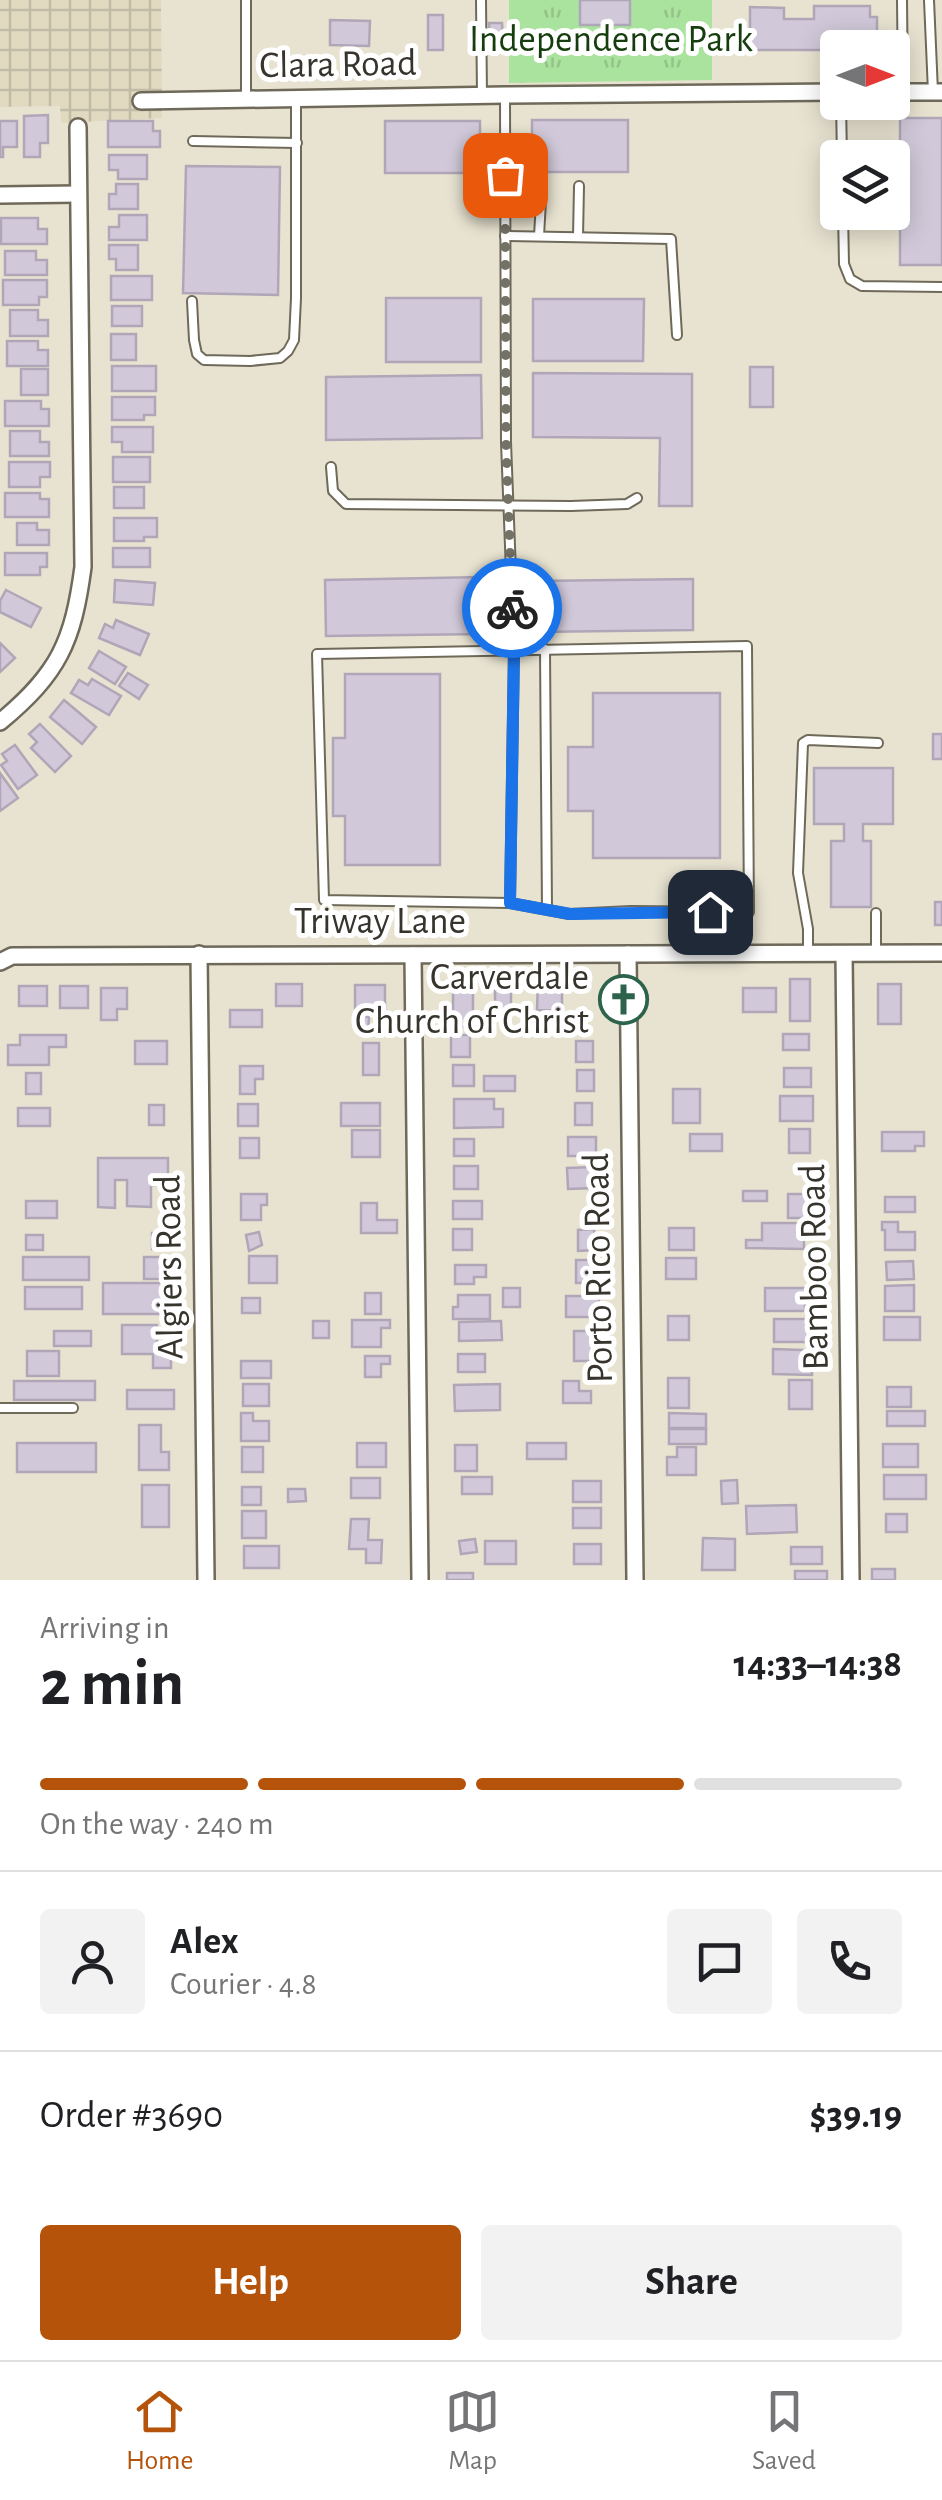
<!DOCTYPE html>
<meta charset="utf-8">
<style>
:root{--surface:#fff;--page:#f2f2f2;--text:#202124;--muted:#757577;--line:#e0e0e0;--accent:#b45309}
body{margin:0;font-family:"Alegreya Sans",sans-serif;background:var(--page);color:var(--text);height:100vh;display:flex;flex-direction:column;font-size:38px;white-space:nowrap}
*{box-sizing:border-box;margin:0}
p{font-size:32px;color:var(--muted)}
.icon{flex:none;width:55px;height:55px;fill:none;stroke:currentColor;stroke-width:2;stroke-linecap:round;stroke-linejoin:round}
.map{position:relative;height:1580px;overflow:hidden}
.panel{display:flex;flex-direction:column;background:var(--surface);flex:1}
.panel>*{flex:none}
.needle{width:65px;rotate:90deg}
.fabs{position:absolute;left:820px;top:30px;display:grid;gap:20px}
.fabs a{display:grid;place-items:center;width:90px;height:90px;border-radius:10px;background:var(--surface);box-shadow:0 5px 25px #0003;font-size:50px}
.pin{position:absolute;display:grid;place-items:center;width:85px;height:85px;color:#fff;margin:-42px;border-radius:20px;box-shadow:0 5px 15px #0006}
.courier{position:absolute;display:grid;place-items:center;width:100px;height:100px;margin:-50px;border:8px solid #1a73e8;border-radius:50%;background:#fff;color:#222;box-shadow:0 2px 12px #0007}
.overview em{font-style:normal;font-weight:700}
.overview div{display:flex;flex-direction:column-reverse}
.overview{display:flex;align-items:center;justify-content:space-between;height:170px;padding:0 40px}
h1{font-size:65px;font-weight:700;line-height:75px}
.bar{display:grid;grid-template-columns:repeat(4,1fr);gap:15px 10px;align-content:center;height:120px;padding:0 40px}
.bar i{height:12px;border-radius:8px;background:var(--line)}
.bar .active{background:var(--accent)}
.bar p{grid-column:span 4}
.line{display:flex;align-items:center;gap:25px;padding:0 40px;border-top:2px solid var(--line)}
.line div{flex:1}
.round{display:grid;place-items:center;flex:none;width:105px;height:105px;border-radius:10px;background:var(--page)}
.button{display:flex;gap:20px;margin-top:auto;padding:20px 40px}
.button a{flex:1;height:115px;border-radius:10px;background:var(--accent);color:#fff;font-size:40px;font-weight:700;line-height:115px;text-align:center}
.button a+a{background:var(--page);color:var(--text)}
.tab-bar{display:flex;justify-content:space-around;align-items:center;height:140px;border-top:2px solid var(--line);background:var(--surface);font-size:28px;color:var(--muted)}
.tab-bar a{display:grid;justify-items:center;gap:5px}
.tab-bar .active{color:var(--accent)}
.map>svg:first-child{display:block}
.industrial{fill:url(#industrial-grid)}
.park{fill:url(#park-tufts)}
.building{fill:#d1c9d9;stroke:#afa7b7;stroke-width:2.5}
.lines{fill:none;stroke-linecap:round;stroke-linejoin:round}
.service-casing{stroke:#6e6959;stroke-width:12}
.minor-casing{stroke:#6e6959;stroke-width:20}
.service{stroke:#fff;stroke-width:8}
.minor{stroke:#fff;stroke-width:15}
.done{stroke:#747166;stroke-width:10;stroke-dasharray:0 18}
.route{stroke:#1a73e8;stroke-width:12}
.labels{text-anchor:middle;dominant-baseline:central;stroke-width:10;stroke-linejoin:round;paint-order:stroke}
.park-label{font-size:38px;fill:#163d0d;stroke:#fff}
.street-label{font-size:38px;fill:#36342d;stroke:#fff}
.poi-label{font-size:38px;fill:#36342d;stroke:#fff;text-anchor:end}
</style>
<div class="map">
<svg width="942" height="1580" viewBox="0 0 942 1580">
<defs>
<pattern id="industrial-grid" width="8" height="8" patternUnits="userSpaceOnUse" patternTransform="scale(2.5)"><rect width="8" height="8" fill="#e1d9c0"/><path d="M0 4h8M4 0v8" fill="none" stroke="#c2bba5"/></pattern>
<pattern id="park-tufts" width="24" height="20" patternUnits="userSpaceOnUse" patternTransform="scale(2.5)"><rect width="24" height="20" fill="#aae39e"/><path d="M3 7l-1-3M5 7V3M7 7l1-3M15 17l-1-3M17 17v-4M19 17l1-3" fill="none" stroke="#93c388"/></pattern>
</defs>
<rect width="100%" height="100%" fill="#e8e3d1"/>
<path class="industrial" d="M0 0H161L162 118 61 123 60 106 0 107Z"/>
<path class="park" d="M509 0H712V80L509 83Z"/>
<g class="building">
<rect x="580" y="0" width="50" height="25"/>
<path d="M814 6H870V17H877V48H838V50H750V7L784 8V19H814Z"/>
<rect x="428" y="15" width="15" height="35"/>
<path d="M330 20 370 21 369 46 330 45Z"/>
<path d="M489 23H502L503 41H490Z"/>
<path d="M48 115V143H40V157H24V116Z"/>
<rect x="900" y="118" width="42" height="147"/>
<rect x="532" y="120" width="96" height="52"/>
<path d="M0 121H17V147H3V157H0Z"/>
<path d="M108 121H153V131H160V147H108Z"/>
<rect x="385" y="121" width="95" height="52"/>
<path d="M109 155H147V179H118V170H109Z"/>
<path d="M186 166 280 167 278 295 183 293Z"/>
<path d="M116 184H138V209H109V194H116Z"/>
<path d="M119 215H147V240H109V227H119Z"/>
<path d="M1 218H38V229H47V244H1Z"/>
<path d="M109 245H138V270H116V259H109Z"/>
<path d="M5 251H36V260H47V275H5Z"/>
<rect x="111" y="276" width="41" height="24"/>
<path d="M3 280H47V297H39V305H3Z"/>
<rect x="386" y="298" width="95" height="64"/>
<path d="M533 299H644L643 361H533Z"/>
<rect x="112" y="306" width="30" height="20"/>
<path d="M10 310H38V320H48V336H10Z"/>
<rect x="111" y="334" width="25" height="26"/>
<path d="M7 341H38V350H48V366H7Z"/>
<rect x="112" y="366" width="44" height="25"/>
<rect x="750" y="367" width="23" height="40"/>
<rect x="21" y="369" width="27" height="26"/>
<path d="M533 373 692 374V506H659L660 438 533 437Z"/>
<path d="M481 375 482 438 326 440V377Z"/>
<path d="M112 397H155V415H144V420H112Z"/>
<path d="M5 401H41V409H49V426H5Z"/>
<path d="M112 427H153V452H122V442H112Z"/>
<path d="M10 431H40V442H49V456H10Z"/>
<rect x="113" y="457" width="37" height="25"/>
<path d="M9 462H50V477H40V487H9Z"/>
<rect x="114" y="487" width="30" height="21"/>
<path d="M5 493H40V499H49V517H5Z"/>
<path d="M114 518H157V537H144V541H114Z"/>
<path d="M17 523H37V530H49V545H17Z"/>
<rect x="113" y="548" width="37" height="19"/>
<path d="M5 553H47V567H40V575H5Z"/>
<path d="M483 577 484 634 326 636 325 580Z"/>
<path d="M693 579V630L535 632V581Z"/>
<path d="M115 580 155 583 153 605 114 602Z"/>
<path d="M6 590 41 608 31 627 0 612V601Z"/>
<path d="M116 620 149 634 140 655 99 638 105 624 113 628Z"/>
<path d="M0 643 15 658 0 672Z"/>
<path d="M99 651 126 667 115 684 89 668Z"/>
<path d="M128 673 148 685 139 699 119 686Z"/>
<path d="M345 674H440V865H345V816H333V738H345Z"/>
<path d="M92 679 121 696 109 715 71 693 79 680 88 685Z"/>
<path d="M593 693H720V858H593V811H568V747H593Z"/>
<path d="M64 700 96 727 82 744 50 717Z"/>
<path d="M40 724 71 756 55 772 31 748 37 742 29 734Z"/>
<rect x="933" y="734" width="9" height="25"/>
<path d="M15 745 37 775 18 789 1 765 7 761 2 754Z"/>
<path d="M814 768H893V824H863V841H871V907H831V841H844V824H814Z"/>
<path d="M0 773 18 798 0 811Z"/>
<rect x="935" y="902" width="7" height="23"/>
<rect x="790" y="979" width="20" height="42"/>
<path d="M538 981 562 982V1011L537 1010Z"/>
<rect x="453" y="983" width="20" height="44"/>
<rect x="276" y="984" width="26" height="22"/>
<rect x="495" y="984" width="16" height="25"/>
<rect x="878" y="984" width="23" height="40"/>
<path d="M355 985H385V1015H373V1008H355Z"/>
<rect x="19" y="986" width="28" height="20"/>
<rect x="60" y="986" width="28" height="22"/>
<path d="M101 988H127V1009H117V1020H101Z"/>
<rect x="743" y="988" width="33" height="24"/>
<rect x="230" y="1010" width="32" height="17"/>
<path d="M358 1016 369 1017 368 1032 357 1031Z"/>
<rect x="783" y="1034" width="26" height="16"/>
<path d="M20 1035H66V1047H49V1065H8V1045H20Z"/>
<rect x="451" y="1035" width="19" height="22"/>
<rect x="135" y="1041" width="32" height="23"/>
<rect x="576" y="1041" width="17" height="21"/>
<rect x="363" y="1043" width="16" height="32"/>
<rect x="453" y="1065" width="21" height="21"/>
<path d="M240 1066H263V1079H255V1094H240Z"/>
<rect x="784" y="1068" width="27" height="19"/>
<rect x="577" y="1070" width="17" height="21"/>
<rect x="26" y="1073" width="15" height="21"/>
<rect x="484" y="1076" width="31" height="15"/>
<rect x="673" y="1089" width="27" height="34"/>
<rect x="780" y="1096" width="33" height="25"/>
<path d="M454 1099H494V1109H503V1127L454 1128Z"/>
<rect x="341" y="1103" width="39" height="23"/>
<rect x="575" y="1103" width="17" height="22"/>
<rect x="238" y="1104" width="20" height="22"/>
<rect x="149" y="1105" width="15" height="20"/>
<rect x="18" y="1108" width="32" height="18"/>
<rect x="789" y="1129" width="21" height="24"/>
<rect x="352" y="1130" width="28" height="27"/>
<path d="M882 1132H924V1146H915V1151H882Z"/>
<rect x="690" y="1134" width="32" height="17"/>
<rect x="568" y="1137" width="28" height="19"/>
<rect x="240" y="1138" width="19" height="20"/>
<rect x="454" y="1139" width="20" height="17"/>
<path d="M98 1158H168V1185H151V1207L127 1206V1180H115V1208L98 1207Z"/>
<rect x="454" y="1166" width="24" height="23"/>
<path d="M594 1167 595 1188 568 1189 567 1168Z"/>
<rect x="743" y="1191" width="24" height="10"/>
<path d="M241 1194H267V1205H261V1220H241Z"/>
<rect x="788" y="1194" width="24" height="24"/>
<rect x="885" y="1197" width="30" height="15"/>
<rect x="26" y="1201" width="31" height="17"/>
<rect x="453" y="1201" width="29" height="18"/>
<path d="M361 1203H377V1220H397V1233H361Z"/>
<path d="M882 1222H898V1232H915V1250H885V1230H882Z"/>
<path d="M762 1223H804V1249L746 1248V1240H762Z"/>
<rect x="669" y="1228" width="25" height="22"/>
<rect x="453" y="1229" width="19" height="21"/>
<path d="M594 1229 595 1250 578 1251V1230Z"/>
<path d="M259 1232 262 1245 249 1251 246 1235Z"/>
<rect x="152" y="1233" width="29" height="16"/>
<rect x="26" y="1235" width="17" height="15"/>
<rect x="249" y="1256" width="28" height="27"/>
<rect x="23" y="1257" width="66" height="23"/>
<rect x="144" y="1257" width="21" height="22"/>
<rect x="666" y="1258" width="30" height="21"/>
<rect x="576" y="1260" width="19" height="23"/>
<path d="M913 1261 914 1279 887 1280 886 1262Z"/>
<path d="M455 1265H486V1277H474V1284H455Z"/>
<rect x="103" y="1283" width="61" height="31"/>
<path d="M914 1285V1311H885V1286Z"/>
<rect x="25" y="1287" width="57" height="22"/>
<rect x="503" y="1288" width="17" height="19"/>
<rect x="765" y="1288" width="40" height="23"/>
<rect x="365" y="1293" width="16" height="21"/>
<path d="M458 1295H490V1319H453V1307H458Z"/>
<rect x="566" y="1296" width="33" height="21"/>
<rect x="242" y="1298" width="18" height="15"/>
<rect x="668" y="1316" width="21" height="24"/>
<rect x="884" y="1317" width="36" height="23"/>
<rect x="774" y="1319" width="38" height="23"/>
<path d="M352 1320H390V1328H381V1347H352Z"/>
<rect x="313" y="1321" width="16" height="17"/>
<path d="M501 1321 502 1340 459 1341V1322Z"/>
<path d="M122 1325H157V1343H171V1368H153V1354H122Z"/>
<rect x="54" y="1331" width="37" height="15"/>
<rect x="574" y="1331" width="19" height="30"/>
<path d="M773 1349 803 1350V1361H812V1375L773 1374Z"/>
<rect x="27" y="1351" width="32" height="25"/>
<rect x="458" y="1354" width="27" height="18"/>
<path d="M365 1356H390V1364H381V1377H365Z"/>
<rect x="241" y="1361" width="30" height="17"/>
<rect x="668" y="1378" width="21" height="30"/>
<rect x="789" y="1380" width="23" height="29"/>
<rect x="14" y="1381" width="81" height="19"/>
<path d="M563 1381H579V1391H591V1403H563Z"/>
<rect x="243" y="1384" width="26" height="22"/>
<path d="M500 1384V1410L455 1411 454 1385Z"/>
<rect x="887" y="1387" width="24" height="20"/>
<rect x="127" y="1390" width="47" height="19"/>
<rect x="887" y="1411" width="38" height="15"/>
<path d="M241 1413H253V1421H269V1441H241Z"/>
<path d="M669 1413 706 1414V1428H669Z"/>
<path d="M139 1425H161V1452H169V1470H139Z"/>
<rect x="669" y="1429" width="37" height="15"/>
<rect x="17" y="1443" width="79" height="29"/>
<rect x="357" y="1443" width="29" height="24"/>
<rect x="527" y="1443" width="39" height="16"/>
<rect x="883" y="1444" width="35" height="23"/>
<rect x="455" y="1445" width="22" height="26"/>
<rect x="242" y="1447" width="21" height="25"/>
<path d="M677 1447H696V1475H667V1457H677Z"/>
<rect x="884" y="1475" width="42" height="24"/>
<rect x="462" y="1477" width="30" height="17"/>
<rect x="351" y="1478" width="29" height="20"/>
<path d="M737 1480 738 1503 722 1504 721 1481Z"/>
<rect x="573" y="1481" width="28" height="21"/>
<rect x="142" y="1485" width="27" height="42"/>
<rect x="242" y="1487" width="19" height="18"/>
<path d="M288 1489H305L306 1501 288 1502Z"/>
<path d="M796 1505 797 1532 747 1534 746 1506Z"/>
<rect x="573" y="1508" width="28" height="20"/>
<rect x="242" y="1511" width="24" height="27"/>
<rect x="886" y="1514" width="21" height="18"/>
<path d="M351 1519H369L368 1540H382L381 1563H366V1549H349Z"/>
<path d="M703 1538 735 1539V1570H702Z"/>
<path d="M475 1539 477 1552 461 1554 459 1541Z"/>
<rect x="485" y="1541" width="31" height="23"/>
<rect x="574" y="1544" width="27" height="20"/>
<rect x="244" y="1546" width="35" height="22"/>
<rect x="791" y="1547" width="31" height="17"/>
<rect x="872" y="1569" width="23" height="11"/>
<rect x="795" y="1571" width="32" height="9"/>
<rect x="447" y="1573" width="26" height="7"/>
</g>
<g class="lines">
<defs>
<g id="service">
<path d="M481 0 482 95"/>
<path d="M902 0 903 90"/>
<path d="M929 0 933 92"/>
<path d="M505 95 506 442 514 650 510 903"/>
<path d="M246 100V0"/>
<path d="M841 102 842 158"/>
<path d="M193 141 297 143"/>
<path d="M843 212 844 264 850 279 862 286 942 287"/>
<path d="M505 236 671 239 677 335"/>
<path d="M539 236 542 183"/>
<path d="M578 237 579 186"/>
<path d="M192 301 194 340 197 354 204 360 250 361 280 358 288 351 294 340 296 298V99"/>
<path d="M331 467 333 491 346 504 571 506 627 504 637 498"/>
<path d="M747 646 749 912 631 911 569 914 510 903 324 900 317 654Z"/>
<path d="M545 649 547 909"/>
<path d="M876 913V954"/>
<path d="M808 954V929L798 873 803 743 808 740 878 743"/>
<path d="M0 1408H73"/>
</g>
<g id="minor">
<path d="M892 92H942"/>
<path d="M141 101 505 95 838 92"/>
<path d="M0 195 78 194"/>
<path d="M0 722C59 673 73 642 83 567L78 127"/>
<path d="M199 954 206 1580"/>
<path d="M628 954 635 1580"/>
<path d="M844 954 851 1580"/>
<path d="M413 955 420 1580"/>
<path d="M0 962 12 956 942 953"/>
</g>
</defs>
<use href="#service" class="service-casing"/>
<use href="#minor" class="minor-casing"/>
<use href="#service" class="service"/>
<use href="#minor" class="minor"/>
</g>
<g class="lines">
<path class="done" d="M505 175 506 442 512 608"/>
<path class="route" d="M512 608 514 650 510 903 570 914 710 912"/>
</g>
<defs>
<symbol id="church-ring" viewBox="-11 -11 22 22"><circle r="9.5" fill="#fff" stroke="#2d634a" stroke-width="1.5"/><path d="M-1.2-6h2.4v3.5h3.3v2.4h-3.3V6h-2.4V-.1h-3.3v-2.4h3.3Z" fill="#2d634a"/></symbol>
</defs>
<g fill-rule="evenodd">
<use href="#church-ring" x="596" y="972" width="55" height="55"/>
</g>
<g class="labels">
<g class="park-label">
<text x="611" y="40">Independence Park</text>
</g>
<g class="street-label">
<text transform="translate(338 65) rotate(-1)">Clara Road</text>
<text x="380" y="922">Triway Lane</text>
<text transform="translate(170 1267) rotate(-91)">Algiers Road</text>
<text transform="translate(815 1267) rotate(-91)">Bamboo Road</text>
<text transform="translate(599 1268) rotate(-91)">Porto Rico Road</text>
</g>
<g class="poi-label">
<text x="589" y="978">Carverdale<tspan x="589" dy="44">Church of Christ</tspan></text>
</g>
</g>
</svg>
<div class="fabs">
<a><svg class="needle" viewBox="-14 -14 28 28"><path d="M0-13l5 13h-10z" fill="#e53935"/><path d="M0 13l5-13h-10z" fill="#757577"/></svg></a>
<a><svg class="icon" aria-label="layers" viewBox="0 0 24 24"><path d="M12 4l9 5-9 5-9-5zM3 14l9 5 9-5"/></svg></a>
</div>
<div class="pin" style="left:505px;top:175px;background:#ea580c"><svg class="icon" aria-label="bag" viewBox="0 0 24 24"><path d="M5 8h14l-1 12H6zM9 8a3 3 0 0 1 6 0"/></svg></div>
<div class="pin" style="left:710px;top:912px;background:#1f2937"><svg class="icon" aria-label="home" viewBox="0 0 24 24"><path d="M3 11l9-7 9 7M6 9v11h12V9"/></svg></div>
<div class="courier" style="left:512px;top:608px"><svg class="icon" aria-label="bike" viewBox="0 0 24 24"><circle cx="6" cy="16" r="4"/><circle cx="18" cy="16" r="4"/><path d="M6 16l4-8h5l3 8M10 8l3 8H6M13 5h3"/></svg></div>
</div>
<section class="panel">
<div class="overview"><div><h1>2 min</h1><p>Arriving in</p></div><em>14:33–14:38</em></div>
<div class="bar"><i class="active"></i><i class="active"></i><i class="active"></i><i></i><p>On the way · 240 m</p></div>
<div class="line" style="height:180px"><a class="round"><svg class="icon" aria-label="person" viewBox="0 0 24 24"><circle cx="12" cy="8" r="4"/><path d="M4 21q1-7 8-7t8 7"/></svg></a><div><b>Alex</b><p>Courier · 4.8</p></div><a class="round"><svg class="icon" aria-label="chat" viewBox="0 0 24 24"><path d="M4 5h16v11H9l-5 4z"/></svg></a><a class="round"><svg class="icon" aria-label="phone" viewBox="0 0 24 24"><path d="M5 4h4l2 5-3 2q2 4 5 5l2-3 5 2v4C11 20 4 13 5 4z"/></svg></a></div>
<div class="line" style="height:130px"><div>Order #3690</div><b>$39.19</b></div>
<div class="button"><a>Help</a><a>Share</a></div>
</section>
<nav class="tab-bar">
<a class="active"><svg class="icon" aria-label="home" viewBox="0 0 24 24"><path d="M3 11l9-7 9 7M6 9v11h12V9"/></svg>Home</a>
<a><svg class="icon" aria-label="map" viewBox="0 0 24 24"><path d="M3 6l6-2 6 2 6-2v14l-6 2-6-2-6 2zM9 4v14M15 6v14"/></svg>Map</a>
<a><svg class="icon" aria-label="saved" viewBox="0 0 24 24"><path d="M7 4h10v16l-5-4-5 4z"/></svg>Saved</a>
</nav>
